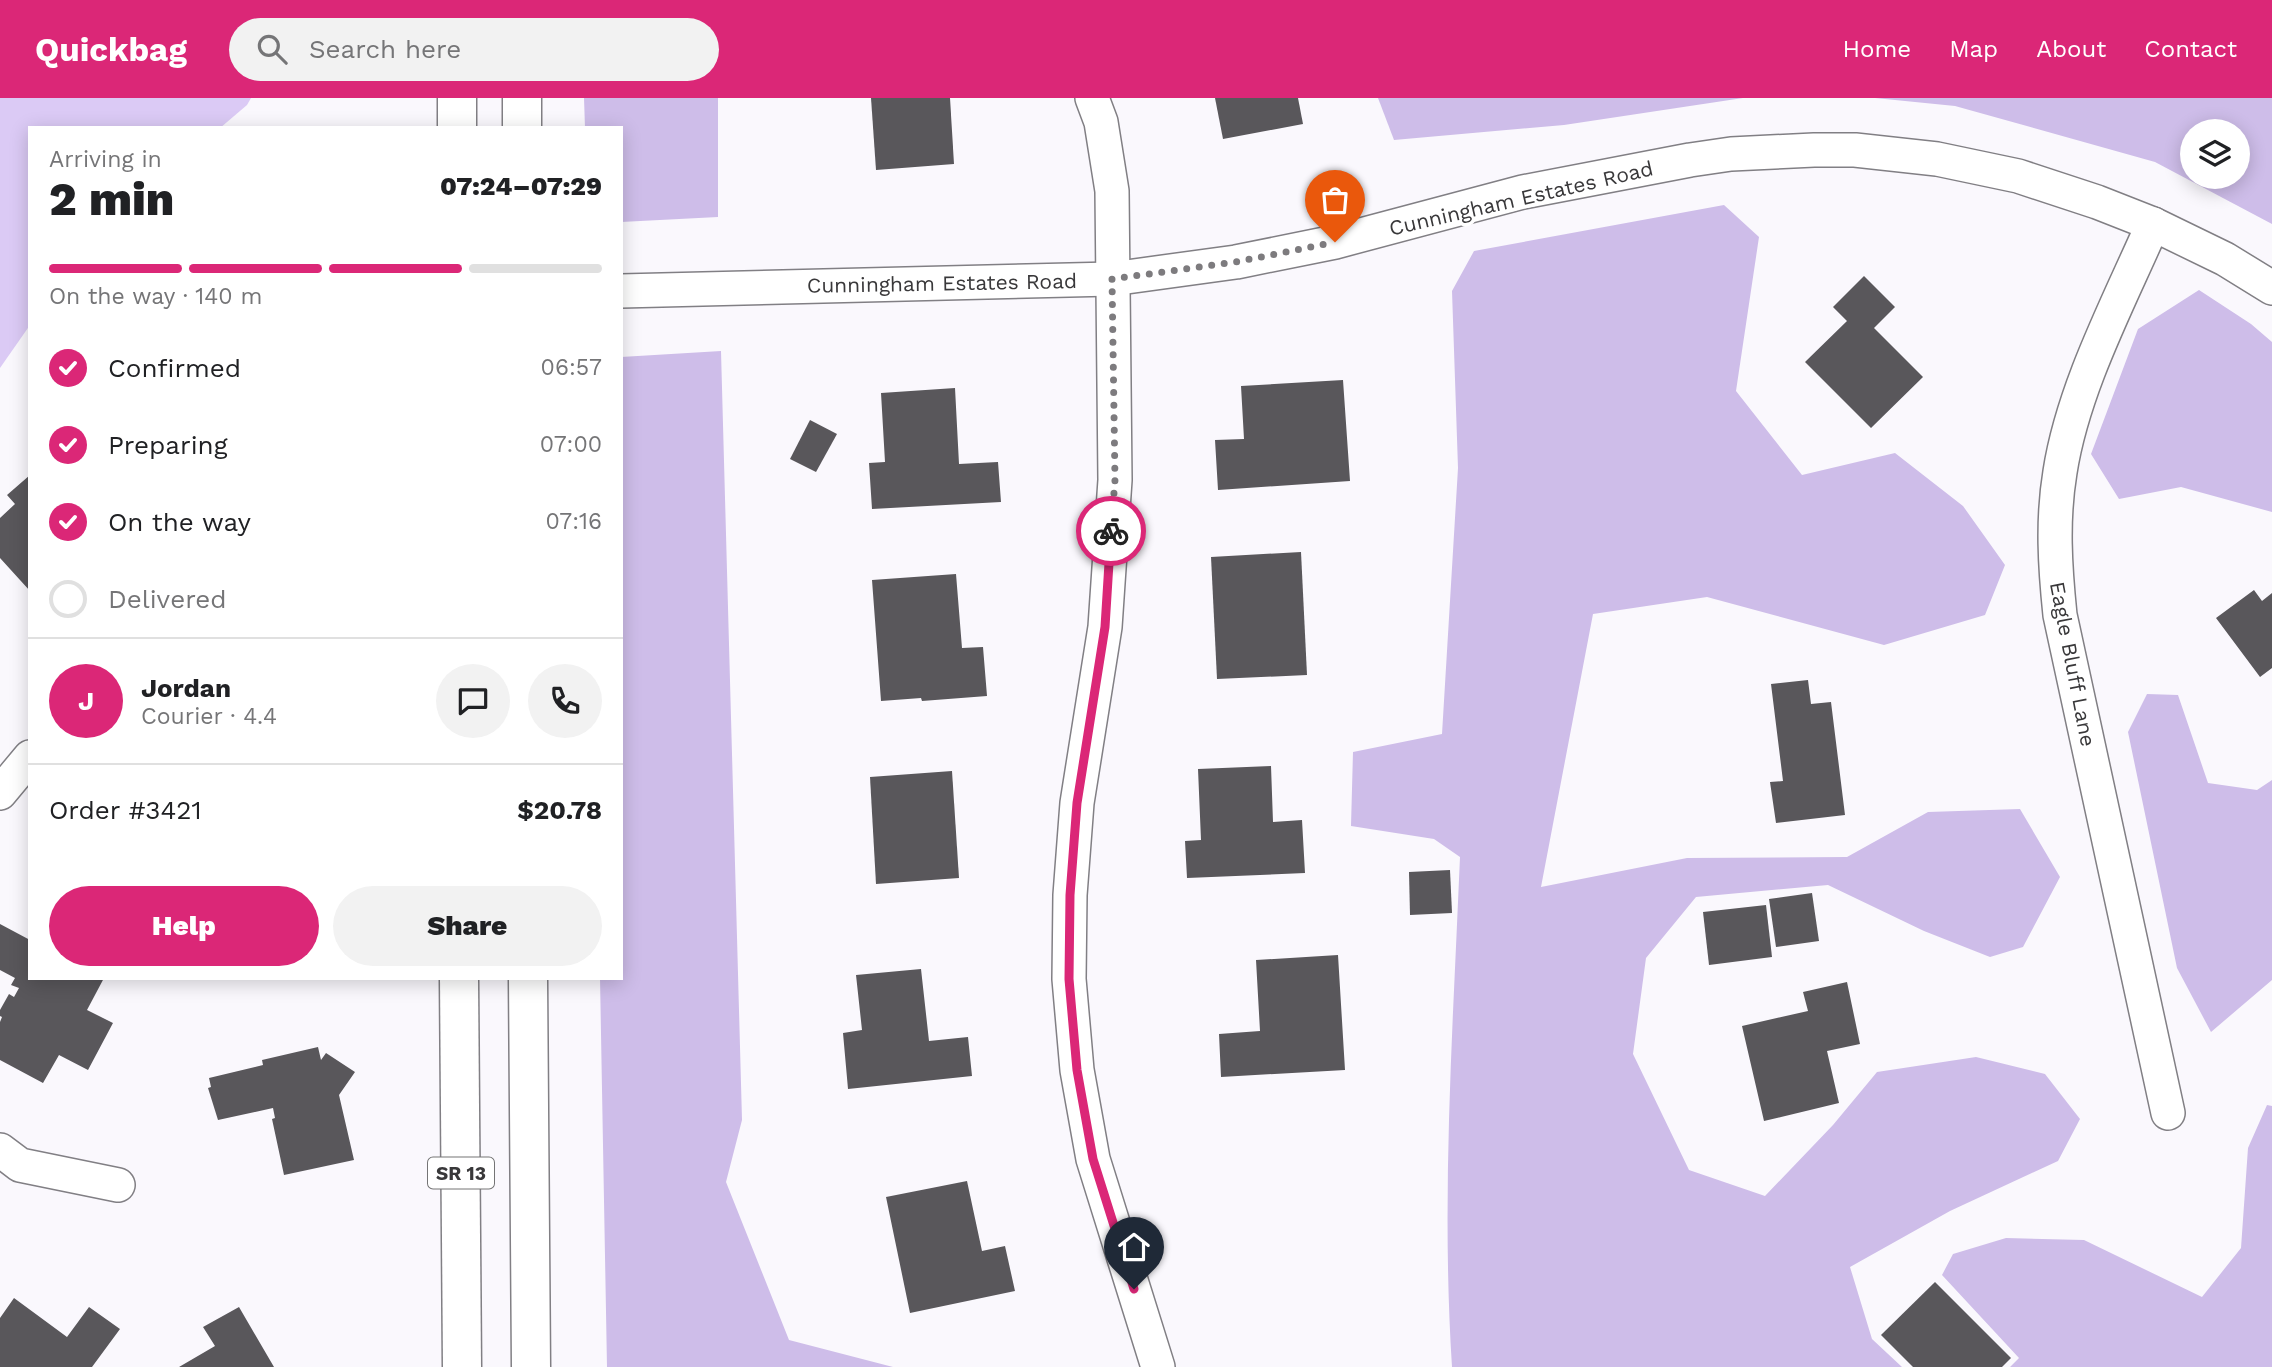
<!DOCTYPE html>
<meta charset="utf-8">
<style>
:root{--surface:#fff;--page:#f2f2f2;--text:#202124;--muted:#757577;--line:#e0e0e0;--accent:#db2777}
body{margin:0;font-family:"Work Sans",sans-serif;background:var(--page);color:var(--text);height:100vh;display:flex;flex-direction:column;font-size:26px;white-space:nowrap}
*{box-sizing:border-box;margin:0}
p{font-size:23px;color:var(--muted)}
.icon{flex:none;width:38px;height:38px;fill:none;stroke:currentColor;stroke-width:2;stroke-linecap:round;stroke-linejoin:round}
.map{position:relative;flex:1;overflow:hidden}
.sheet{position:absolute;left:28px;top:28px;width:595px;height:854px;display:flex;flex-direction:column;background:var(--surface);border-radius:0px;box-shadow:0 4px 18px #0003}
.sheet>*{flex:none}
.controls{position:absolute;left:2180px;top:21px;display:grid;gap:14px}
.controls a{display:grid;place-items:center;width:70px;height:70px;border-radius:50%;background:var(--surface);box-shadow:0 4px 18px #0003;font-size:35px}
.pin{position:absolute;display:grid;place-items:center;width:60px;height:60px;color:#fff;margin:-72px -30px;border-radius:50% 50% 50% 0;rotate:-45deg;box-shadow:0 0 7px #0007}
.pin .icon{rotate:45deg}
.courier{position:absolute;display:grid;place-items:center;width:70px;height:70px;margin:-35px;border:5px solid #db2777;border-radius:50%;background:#fff;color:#222;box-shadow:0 2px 9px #0007}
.overview em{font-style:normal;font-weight:800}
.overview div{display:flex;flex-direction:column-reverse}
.overview{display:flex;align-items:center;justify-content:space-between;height:119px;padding:0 21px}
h1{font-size:46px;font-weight:800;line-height:52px}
.bar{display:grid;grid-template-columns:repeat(4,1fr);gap:10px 7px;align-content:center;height:84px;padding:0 21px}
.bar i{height:9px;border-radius:5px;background:var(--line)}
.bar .active{background:var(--accent)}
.bar p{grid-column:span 4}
.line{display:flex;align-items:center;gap:18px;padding:0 21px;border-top:2px solid var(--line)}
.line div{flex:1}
.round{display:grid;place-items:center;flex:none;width:74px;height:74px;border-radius:37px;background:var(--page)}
ol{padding:0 21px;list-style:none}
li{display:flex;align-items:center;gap:21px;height:77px}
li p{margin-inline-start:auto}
li .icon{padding:7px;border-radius:50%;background:var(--accent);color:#fff;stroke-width:4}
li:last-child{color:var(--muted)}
li i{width:38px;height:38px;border:4px solid var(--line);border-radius:50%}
.cta{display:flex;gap:14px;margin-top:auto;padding:14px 21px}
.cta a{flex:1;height:80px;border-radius:42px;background:var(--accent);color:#fff;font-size:28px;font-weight:800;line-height:80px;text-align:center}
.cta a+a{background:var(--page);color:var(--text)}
header{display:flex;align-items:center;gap:42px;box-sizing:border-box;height:98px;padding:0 35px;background:var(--accent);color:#fff}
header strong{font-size:33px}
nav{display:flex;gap:38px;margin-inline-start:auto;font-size:24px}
.search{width:490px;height:63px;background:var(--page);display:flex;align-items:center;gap:18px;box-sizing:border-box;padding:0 24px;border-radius:38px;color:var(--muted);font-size:26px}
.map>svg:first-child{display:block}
.green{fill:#dbcaf5}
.forest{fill:#cebde9;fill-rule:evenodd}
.building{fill:#59575b}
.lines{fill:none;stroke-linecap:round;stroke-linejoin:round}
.minor-casing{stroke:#817f84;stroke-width:36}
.primary-casing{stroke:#817f84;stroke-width:41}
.minor{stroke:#fff;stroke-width:33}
.primary{stroke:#fff;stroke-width:38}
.done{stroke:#7d7b7e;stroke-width:7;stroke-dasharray:0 12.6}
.route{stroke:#db2777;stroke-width:9}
.labels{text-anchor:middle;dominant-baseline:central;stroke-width:7;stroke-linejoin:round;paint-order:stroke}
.shield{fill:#fff;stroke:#747475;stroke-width:2}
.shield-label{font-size:19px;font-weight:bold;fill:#39383a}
.street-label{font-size:21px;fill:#39383a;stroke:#fff}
</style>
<header>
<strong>Quickbag</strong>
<div class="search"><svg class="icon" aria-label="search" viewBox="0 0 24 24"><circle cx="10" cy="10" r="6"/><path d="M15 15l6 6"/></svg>Search here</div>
<nav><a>Home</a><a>Map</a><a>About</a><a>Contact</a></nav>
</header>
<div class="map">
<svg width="2272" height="1269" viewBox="0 0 2272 1269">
<rect width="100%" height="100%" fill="#faf8fd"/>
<path class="green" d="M0 0H251L247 7 220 30H30V227L0 270Z"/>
<g class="forest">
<path d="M584 0H718V119L621 124V30H585Z"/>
<path d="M1378 0H1743L1564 27 1394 42Z"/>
<path d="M1875 0H2272V126L2155 64 1955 8ZM2193 33H2238V79H2193Z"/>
<path d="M1724 107 1759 139 1736 293 1802 377 1895 355 1963 408 2005 467 1985 517 1884 547 1707 499 1593 516 1541 789 1687 760 1847 759 1928 714 2020 711 2060 779 2023 849 1990 859 1924 833 1828 787 1696 799 1646 860 1633 956 1689 1072 1765 1098 1833 1027 1877 974 1976 959 2045 976 2080 1021 2058 1063 1950 1113 1850 1169 1872 1241 1902 1269H1452C1441 1099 1453 928 1460 759L1434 741 1351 728 1353 654 1442 636 1458 370 1452 193 1474 153Z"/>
<path d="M2199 192 2251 226 2272 244V414L2181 389 2119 401 2091 356 2138 231Z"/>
<path d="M721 253 742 1022 726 1084 789 1242 893 1269H607L600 880H621V259Z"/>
<path d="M2147 596 2178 597 2208 685 2257 692 2272 682V882L2211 934 2177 870 2128 634Z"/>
<path d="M2267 1007 2272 1008V1269H2010L2019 1260 1942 1177 1953 1156 2006 1140 2084 1142 2202 1199 2241 1150 2248 1050Z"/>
</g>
<g class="building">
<path d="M871 0H950L954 66 876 72Z"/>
<path d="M1215 0H1298L1303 26 1223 41Z"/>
<path d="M1864 178 1895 209 1874 230 1923 279 1871 330 1805 264 1847 223 1833 209Z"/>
<path d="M1343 282 1350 383 1218 392 1215 342 1244 341 1241 288Z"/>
<path d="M955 290 959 366 998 364 1001 404 872 411 869 365 885 364 881 295Z"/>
<path d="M810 322 837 336 816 374 790 361Z"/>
<path d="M30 377V493L0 460V420L15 406 7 397Z"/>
<path d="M1301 454 1307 577 1217 581 1211 459Z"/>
<path d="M956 476 962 550 983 549 987 598 922 603 921 600 881 603 872 482Z"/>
<path d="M2254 492 2262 503 2272 495V570L2260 579 2216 520Z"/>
<path d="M1808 582 1811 606 1831 604 1845 717 1776 725 1770 684 1783 683 1771 586Z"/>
<path d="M1271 668 1273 724 1302 722 1305 775 1187 780 1185 743 1201 742 1198 671Z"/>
<path d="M952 673 959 780 876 786 870 679Z"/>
<path d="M1450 772 1452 815 1410 817 1409 774Z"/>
<path d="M1812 795 1819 843 1776 849 1769 801Z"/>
<path d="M1766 807 1772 859 1709 867 1703 814Z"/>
<path d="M0 826 30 842V880H104L87 912 113 925 88 972 59 957 43 985 0 962V924L2 919 0 918V912L9 896 14 899 19 890 11 887 15 880 0 872Z"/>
<path d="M1338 857 1345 972 1221 979 1219 936 1260 933 1256 862Z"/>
<path d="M921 871 929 943 968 939 972 978 848 991 843 935 862 932 856 877Z"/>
<path d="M1847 884 1860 946 1827 953 1839 1005 1764 1023 1742 928 1808 913 1803 894Z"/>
<path d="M318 949 321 962 326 955 355 974 339 997 354 1062 284 1077 272 1021 275 1020 273 1010 218 1022 208 990 211 989 209 980 263 967 262 962Z"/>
<path d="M967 1083 982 1153 1005 1148 1015 1193 910 1215 886 1099Z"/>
<path d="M1935 1184 2011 1260 2002 1269H1913L1881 1237Z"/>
<path d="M14 1200 67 1239 89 1209 120 1231 92 1269H0V1220Z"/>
<path d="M239 1209 274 1269H179L215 1248 203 1229Z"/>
</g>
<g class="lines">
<defs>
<g id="minor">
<path d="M1092 0 1101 24 1112 93 1115 382 1105 529 1077 705 1070 797 1069 881 1077 972 1093 1061 1158 1269"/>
<path d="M2153 126C2119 204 2073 290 2060 374 2052 422 2055 469 2060 517L2168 1015"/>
<path d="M621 193 1112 181 1236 164 1335 144 1523 94 1690 62 1731 56 1814 52H1855L1937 61 2018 78 2097 104 2153 126 2225 161 2272 190"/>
<path d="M0 695 30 659"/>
<path d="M0 1052 20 1067 118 1087"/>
</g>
<g id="primary">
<path d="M457 0V30"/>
<path d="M522 30V0"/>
<path d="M459 880 462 1269"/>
<path d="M528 880 531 1269"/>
</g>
</defs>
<use href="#minor" class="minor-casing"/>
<use href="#primary" class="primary-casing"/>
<use href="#minor" class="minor"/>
<use href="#primary" class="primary"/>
</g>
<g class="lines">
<path class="done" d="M1111 433 1115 382 1112 181 1236 164 1335 144"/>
<path class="route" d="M1111 433 1105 529 1077 705 1070 797 1069 881 1077 972 1093 1061 1134 1191"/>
</g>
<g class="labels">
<rect class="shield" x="428" y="1059.5" width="66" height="31" rx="5"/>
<g class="shield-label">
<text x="461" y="1075">SR 13</text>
</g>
<g class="street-label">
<text transform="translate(1521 100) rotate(-13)">Cunningham Estates Road</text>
<text transform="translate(942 185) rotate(-1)">Cunningham Estates Road</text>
<text transform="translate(2073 566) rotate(79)">Eagle Bluff Lane</text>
</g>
</g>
</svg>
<div class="controls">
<a><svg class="icon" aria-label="layers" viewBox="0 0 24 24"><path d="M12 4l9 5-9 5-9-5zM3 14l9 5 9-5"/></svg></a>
</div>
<div class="pin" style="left:1335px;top:144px;background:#ea580c"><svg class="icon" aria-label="bag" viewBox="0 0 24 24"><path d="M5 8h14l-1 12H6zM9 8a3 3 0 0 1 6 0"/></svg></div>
<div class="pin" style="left:1134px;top:1191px;background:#1f2937"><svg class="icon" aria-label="home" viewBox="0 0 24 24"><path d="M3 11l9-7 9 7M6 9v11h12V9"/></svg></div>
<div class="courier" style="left:1111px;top:433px"><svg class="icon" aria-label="bike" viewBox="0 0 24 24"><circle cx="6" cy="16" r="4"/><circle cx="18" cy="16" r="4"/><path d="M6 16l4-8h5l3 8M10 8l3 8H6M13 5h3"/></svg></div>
<section class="sheet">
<div class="overview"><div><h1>2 min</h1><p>Arriving in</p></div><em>07:24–07:29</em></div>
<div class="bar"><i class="active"></i><i class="active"></i><i class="active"></i><i></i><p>On the way · 140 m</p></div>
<ol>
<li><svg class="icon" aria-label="check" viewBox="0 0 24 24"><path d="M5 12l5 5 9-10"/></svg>Confirmed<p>06:57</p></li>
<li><svg class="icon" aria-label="check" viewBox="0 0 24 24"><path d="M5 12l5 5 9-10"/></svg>Preparing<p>07:00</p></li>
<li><svg class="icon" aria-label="check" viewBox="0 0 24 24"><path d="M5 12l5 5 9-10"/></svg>On the way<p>07:16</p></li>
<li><i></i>Delivered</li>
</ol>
<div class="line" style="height:126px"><b class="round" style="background:var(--accent);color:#fff">J</b><div><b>Jordan</b><p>Courier · 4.4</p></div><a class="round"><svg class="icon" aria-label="chat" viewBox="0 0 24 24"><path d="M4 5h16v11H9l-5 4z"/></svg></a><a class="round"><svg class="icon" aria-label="phone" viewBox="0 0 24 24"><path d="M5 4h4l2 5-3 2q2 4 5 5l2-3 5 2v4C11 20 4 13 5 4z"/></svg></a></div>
<div class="line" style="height:91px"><div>Order #3421</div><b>$20.78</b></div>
<div class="cta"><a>Help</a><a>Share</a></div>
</section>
</div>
